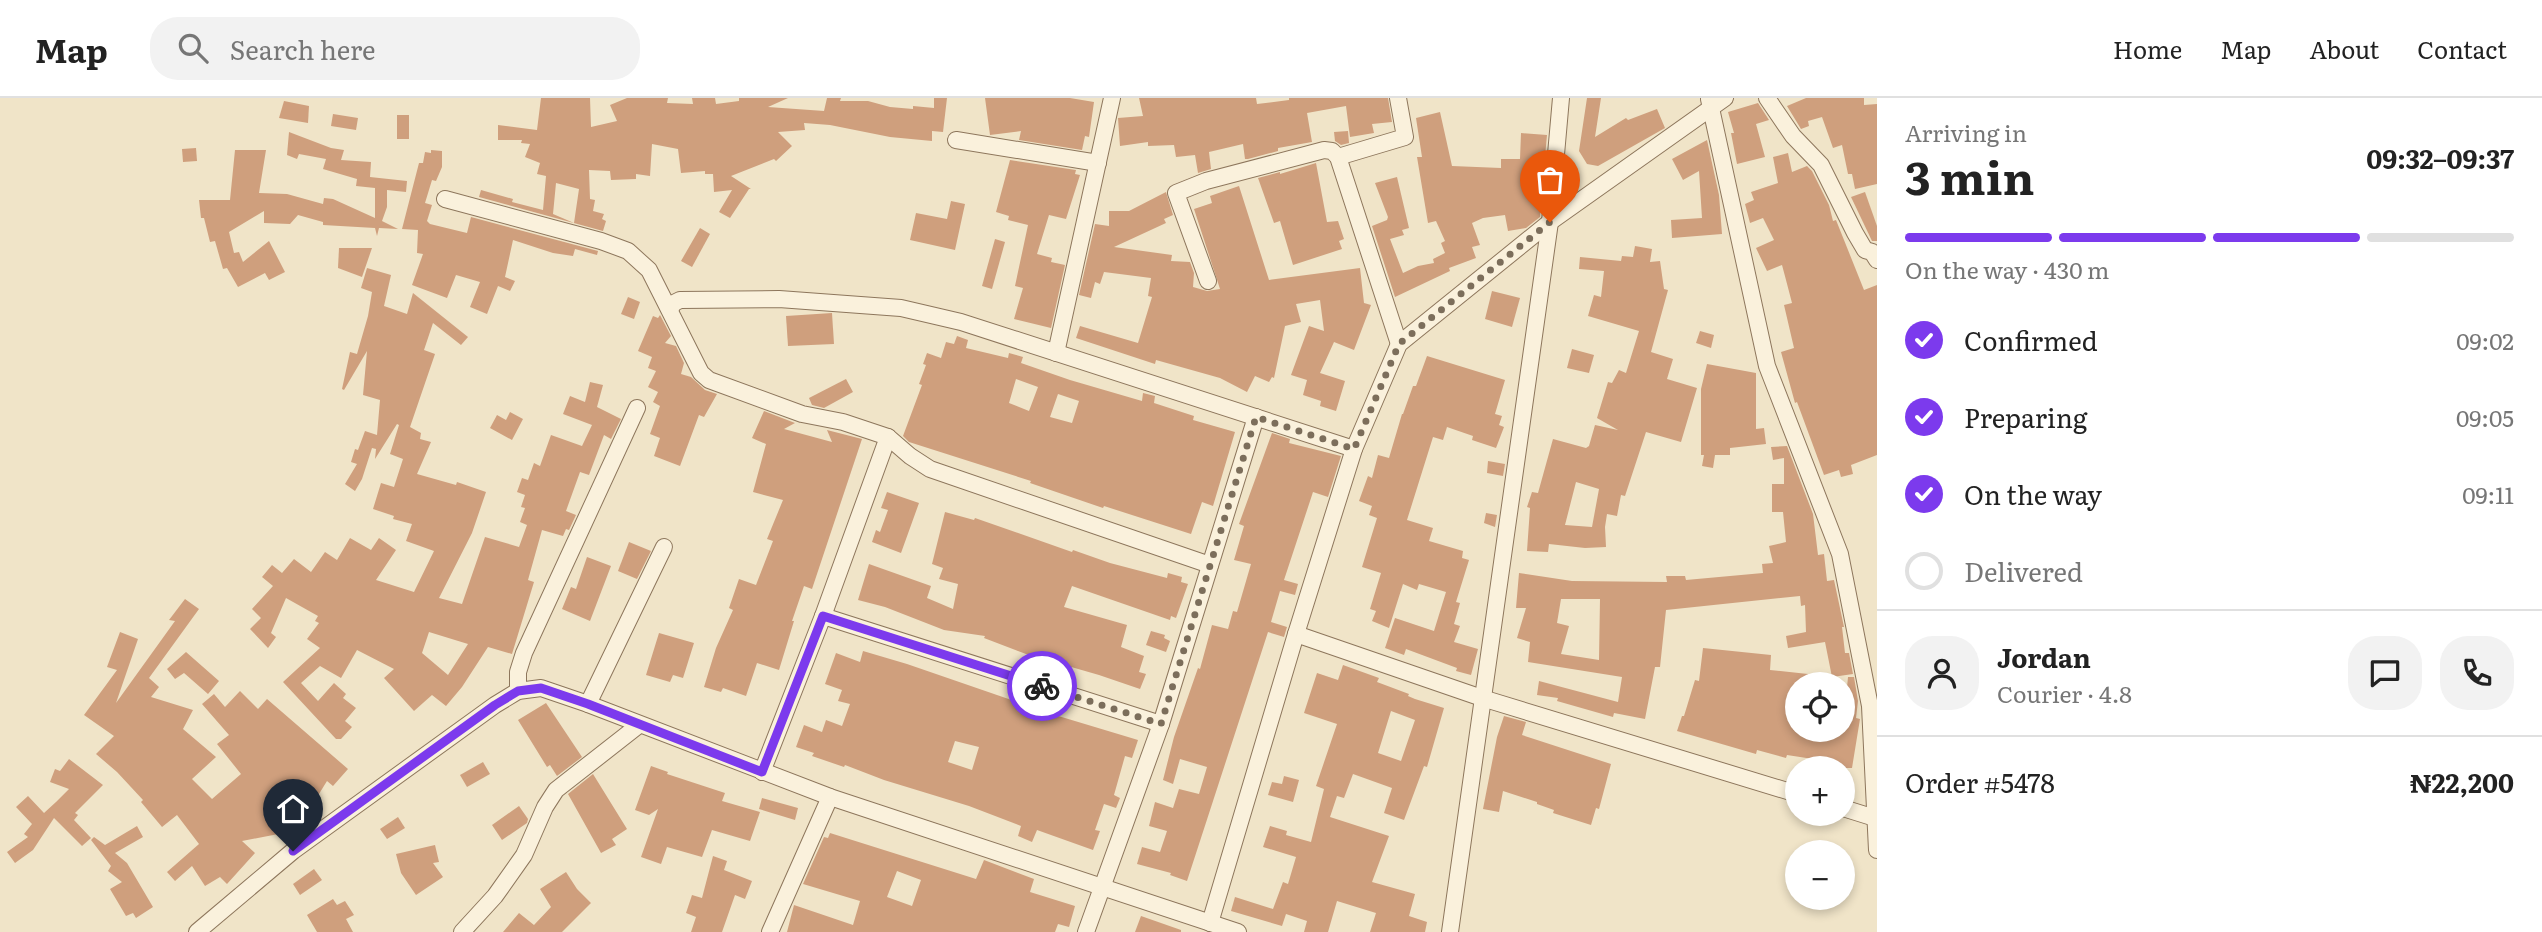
<!DOCTYPE html>
<meta charset="utf-8">
<style>
:root{--surface:#fff;--page:#f2f2f2;--text:#222;--muted:#767676;--line:#e0e0e0;--accent:#7c3aed}
body{margin:0;font-family:Literata,serif;background:var(--page);color:var(--text);height:100vh;display:flex;flex-direction:column;font-size:26px;white-space:nowrap}
*{box-sizing:border-box;margin:0}
p{font-size:23px;color:var(--muted)}
.icon{flex:none;width:38px;height:38px;fill:none;stroke:currentColor;stroke-width:2;stroke-linecap:round;stroke-linejoin:round}
.map{position:relative;flex:1;overflow:hidden}
.side{display:flex;flex-direction:column;background:var(--surface);width:665px}
.side>*{flex:none}
.tools{position:absolute;left:1785px;top:574px;display:grid;gap:14px}
.tools a{display:grid;place-items:center;width:70px;height:70px;border-radius:50%;background:var(--surface);box-shadow:0 4px 10px #0003;font-size:35px}
.pin{position:absolute;display:grid;place-items:center;width:60px;height:60px;color:#fff;margin:-72px -30px;border-radius:50% 50% 50% 0;rotate:-45deg;box-shadow:0 0 7px #0007}
.pin .icon{rotate:45deg}
.courier{position:absolute;display:grid;place-items:center;width:70px;height:70px;margin:-35px;border:5px solid #7c3aed;border-radius:50%;background:#fff;color:#222;box-shadow:0 2px 9px #0007}
.overview em{font-style:normal;font-weight:700}
.overview div{display:flex;flex-direction:column-reverse}
.overview{display:flex;align-items:center;justify-content:space-between;height:119px;padding:0 28px}
h1{font-size:46px;font-weight:700;line-height:52px}
.bar{display:grid;grid-template-columns:repeat(4,1fr);gap:10px 7px;align-content:center;height:84px;padding:0 28px}
.bar i{height:9px;border-radius:5px;background:var(--line)}
.bar .current{background:var(--accent)}
.bar p{grid-column:span 4}
.line{display:flex;align-items:center;gap:18px;padding:0 28px;border-top:2px solid var(--line)}
.line div{flex:1}
.round{display:grid;place-items:center;flex:none;width:74px;height:74px;border-radius:28px;background:var(--page)}
ol{padding:0 28px;list-style:none}
li{display:flex;align-items:center;gap:21px;height:77px}
li p{margin-inline-start:auto}
li .icon{padding:7px;border-radius:50%;background:var(--accent);color:#fff;stroke-width:4}
li:last-child{color:var(--muted)}
li i{width:38px;height:38px;border:4px solid var(--line);border-radius:50%}
header{display:flex;align-items:center;gap:42px;box-sizing:border-box;height:98px;padding:0 35px;background:var(--surface);border-bottom:2px solid var(--line)}
header strong{font-size:33px}
nav{display:flex;gap:38px;margin-inline-start:auto;font-size:24px}
.search{width:490px;height:63px;background:var(--page);display:flex;align-items:center;gap:18px;box-sizing:border-box;padding:0 24px;border-radius:28px;color:var(--muted);font-size:26px}
main{display:flex;flex:1;min-height:0}
.map>svg:first-child{display:block}
.building{fill:#cf9f7d;fill-rule:evenodd}
.lines{fill:none;stroke-linecap:round;stroke-linejoin:round}
.street-casing{stroke:#8d765c;stroke-width:18}
.street{stroke:#faf1dc;stroke-width:16}
.done{stroke:#7c6e5b;stroke-width:7;stroke-dasharray:0 12.6}
.route{stroke:#7c3aed;stroke-width:9}
</style>
<header>
<strong>Map</strong>
<div class="search"><svg class="icon" aria-label="search" viewBox="0 0 24 24"><circle cx="10" cy="10" r="6"/><path d="M15 15l6 6"/></svg>Search here</div>
<nav><a>Home</a><a>Map</a><a>About</a><a>Contact</a></nav>
</header>
<main>
<div class="map">
<svg width="1877" height="834" viewBox="0 0 1877 834">
<rect width="100%" height="100%" fill="#f0e4c8"/>
<g class="building">
<path d="M541 0H590L591 29 617 23 610 7 627 0H668L667 5 693 6 692 0H715L716 6 739 3V0H788L768 9 824 13 827 0H841L840 3H868L890 9 913 11V8L934 10V0H947L943 34 932 33V43L890 39 830 27 804 25 805 32 778 34 792 48 776 63 774 61 731 78 751 91H749L730 120 719 114 732 92 714 94 713 76H705V73L681 75 678 51 652 46 650 78 636 76V81L611 82 610 73 589 72 590 101 595 102 593 113 604 116 602 121 606 123 603 133 479 99 481 92 513 101 512 104 543 112 546 78 537 76 540 65 525 59 530 46 521 45 522 42H498V27L537 32ZM556 85 579 91 574 125 553 116Z"/>
<path d="M985 0H1070L1094 4 1089 39 1085 38 1082 52 1019 42 1021 33 990 37Z"/>
<path d="M1139 0H1256L1257 6 1289 2V0H1388L1392 24 1372 26 1374 35 1350 39 1346 8 1307 15 1312 44 1278 50V53L1248 61H1245L1243 46 1209 54 1211 71 1198 75 1195 57 1176 59 1174 47 1148 48V44L1120 48 1118 20 1143 18Z"/>
<path d="M1587 0H1601L1595 39 1626 20 1628 22 1657 11 1665 30 1598 68 1587 66 1579 53Z"/>
<path d="M1806 0H1864V7L1877 6V86L1855 91 1852 76H1848L1842 47 1833 50 1822 19 1808 23 1809 28 1801 31 1787 8Z"/>
<path d="M284 3 309 8 308 25 279 20Z"/>
<path d="M1758 5 1769 22 1756 26 1765 59 1737 66 1731 35H1734L1728 14Z"/>
<path d="M1440 14 1452 68 1501 70V61H1520L1521 35 1547 37 1542 91H1539L1541 102 1540 119 1526 130 1508 133 1505 117 1483 120 1472 125 1480 147 1472 149 1476 160 1449 170 1450 173 1395 199 1372 128 1387 122 1388 119 1375 85 1397 79 1409 130 1402 132 1404 137 1390 141 1403 175 1418 168 1434 165 1433 161 1445 155 1441 145 1445 143 1436 123 1428 125 1417 59H1422L1416 20Z"/>
<path d="M333 16 358 20 356 32 331 28Z"/>
<rect x="397" y="17" width="12" height="24"/>
<path d="M1348 33 1349 45 1341 47 1335 43 1334 34Z"/>
<path d="M289 34 331 50 344 52 341 62 371 64 370 79 407 83 406 94 387 92V109L382 123 398 131 379 130 377 138 375 130 323 127V124L298 117 290 126 264 125V113L229 134 234 155 239 154 243 164 269 143 285 174 269 182 265 175 238 189 227 170 223 171 215 143 210 144 204 120H201L199 102H230L235 52H266L259 95 287 96 323 106 324 100 333 101 375 120V90L356 88 357 81 323 71 326 61 299 56 297 61 287 57Z"/>
<path d="M1707 42 1719 97 1722 136 1672 140 1671 122 1702 120 1699 73 1683 82 1672 61Z"/>
<path d="M196 50 197 63 183 64 182 51Z"/>
<path d="M431 52 442 53V69L436 83 432 82 425 105 432 107 427 123 430 126 467 135 471 119 598 153 597 157 575 151 573 158 553 155 513 142 505 179 515 183 510 193 498 188 487 216 470 209 480 184 456 177 447 200 412 187 423 156 417 155 418 132 402 131 419 65H423L425 54 431 55Z"/>
<path d="M1788 55 1792 74 1807 68 1812 73 1829 107 1833 123 1836 122 1864 192 1877 187V357L1851 367 1853 376 1841 379 1839 372 1824 377 1797 304 1795 305 1781 254 1794 250 1784 207 1792 205 1786 182 1782 167 1767 173 1756 150 1774 142 1763 120 1750 125 1745 106 1754 102 1751 94 1778 85 1773 59Z"/>
<path d="M1010 62 1076 72 1075 76 1080 77 1066 121 1049 117 1037 156 1052 160 1051 164 1065 167 1051 230 1014 221 1023 190 1015 188 1028 127 1008 122 1009 118 996 114Z"/>
<path d="M1316 65 1327 124 1338 123 1344 141 1339 143 1342 151 1293 167 1280 123 1274 125 1258 80 1280 74V76Z"/>
<path d="M1239 88 1269 182 1360 170 1364 205 1371 207 1354 252 1334 244 1320 275 1345 283 1336 313 1320 308 1321 303 1303 297 1307 282 1291 277 1309 228 1324 233 1320 202 1296 206 1301 224 1285 228 1274 280 1272 279 1269 284 1255 278 1247 294 1220 280 1156 262 1155 266 1076 240 1080 228 1138 245 1152 199 1148 198 1151 180 1104 174 1100 186 1095 184 1091 200 1079 197 1095 126 1109 128V113H1129L1166 94 1173 117 1164 121 1166 125 1114 149 1172 157 1171 163 1190 164 1194 175 1193 189 1207 193 1220 191 1194 111 1212 105 1210 98Z"/>
<path d="M1865 94 1877 128V143H1872L1851 99Z"/>
<path d="M951 103 965 106 955 152 910 142 916 115 947 121Z"/>
<path d="M700 130 710 136 692 169 681 163Z"/>
<path d="M995 141 1005 144 992 191 982 188Z"/>
<path d="M1635 148 1652 151 1650 164 1660 163 1664 191 1668 192 1651 254 1673 261 1667 281 1697 290 1681 344 1646 334 1625 398 1621 397 1617 418 1607 416 1605 429 1606 449 1585 450 1549 446 1548 454 1527 453 1530 410 1527 409 1532 394 1538 395 1553 341 1586 350 1589 348 1595 327 1618 332 1597 320 1608 284 1612 285 1619 272 1626 275 1639 233 1588 218 1594 197 1601 199 1604 173 1579 171 1580 159 1621 163 1622 158 1633 159ZM1576 384 1599 391 1592 429 1565 427Z"/>
<path d="M339 150H372L362 179 338 170Z"/>
<path d="M367 170 391 177 384 208 407 216 413 195 468 239 461 247 433 225 424 252 435 256 410 329 421 335 420 341 431 344 417 376 456 387 457 384 486 394 472 435 439 500 462 506 485 439 519 449 527 427 520 424 525 410 521 409 525 397 517 394 522 380 528 382 534 365 540 368 551 337 582 348 592 327 563 316 570 298 585 304 590 284 603 287 597 309 621 321 611 341 604 337 589 377 580 374 566 413 576 417 569 432 566 431 563 438 542 432 528 482 534 484 512 556 488 549 462 589 446 608 432 597 414 613 384 580 394 571 357 552 341 580 320 568 301 585 318 603 334 585 346 596 343 600 356 610 345 623 352 629 341 641H336L283 584 320 550 307 541 319 525 315 523 318 518 286 500 271 535 276 539 268 550 250 531 261 520 252 511 273 488 262 479 272 467 282 475 294 461 311 474 325 454 337 462 350 440 371 452 379 440 396 452 376 482 414 494 434 453 406 443 412 426 393 421 394 418 373 411 381 385 394 389 403 361 390 356 399 327 397 326 375 361 376 351 372 350 362 381 355 393 345 386 357 366 351 364 355 351 358 352 365 333 377 337 380 302 363 297 367 253 344 292 342 291 350 254 357 256 368 218 372 194 361 190ZM429 534 468 546 448 577 422 555Z"/>
<path d="M1492 193 1520 200 1512 229 1485 221Z"/>
<path d="M628 199 640 204 634 221 621 216Z"/>
<path d="M832 215 834 246 788 248 786 218Z"/>
<path d="M660 217 671 238 665 245 676 248 684 265 681 276 691 279 705 292 717 296 704 319 699 317 680 368 654 358 660 340 650 336 660 308 653 304 658 294 648 289 656 273 648 270 652 259 638 253 653 218 658 220Z"/>
<path d="M1700 233 1714 237 1711 250 1696 245Z"/>
<path d="M957 238 968 242 966 250 1008 260 1009 255 1023 259 1021 265 1070 282 1142 303 1143 295 1155 298 1154 305 1194 318 1193 322 1235 334 1213 408 1202 404 1191 436 1104 408 1103 410 1030 385 1031 383 909 344 903 338 922 287 919 286 926 267 923 266 927 255 941 260 946 244 954 246ZM1016 281 1038 289 1029 313 1009 305ZM1058 296 1079 303 1072 325 1050 319Z"/>
<path d="M1572 251 1594 257 1589 275 1567 270Z"/>
<path d="M1427 258 1505 282 1495 316 1502 318 1499 327 1504 329 1496 350 1472 342 1473 338 1447 329 1443 342 1433 339 1407 422 1433 430 1429 443 1463 453 1462 460 1469 462 1456 504 1460 505 1454 526 1460 528 1454 544 1478 551 1471 577 1456 573 1457 570 1406 551 1404 557 1385 550 1395 520 1434 533 1446 494 1419 486 1417 492 1403 486 1389 530 1372 523 1376 513 1370 511 1381 475 1362 469 1377 420 1369 417 1372 408 1359 403 1368 378 1372 380 1378 357 1389 360 1402 316H1403L1413 288H1416Z"/>
<path d="M1707 266 1756 275V331L1764 330 1766 346 1730 350V357H1715L1713 370 1702 368 1704 357H1701V291Z"/>
<path d="M846 281 853 294 824 310 812 307 809 300Z"/>
<path d="M764 313 795 325 784 331 832 344 827 332 862 341 812 491 804 488 792 523H794L779 572 757 565 746 598 723 590 721 594 704 589 716 550 733 512 729 510 739 481 756 487 773 443 767 441 783 402 753 394 766 346 752 340Z"/>
<path d="M510 314 523 321 512 342 490 330 497 317 506 322Z"/>
<path d="M1272 335 1290 341 1289 345 1341 358 1328 399 1313 394 1284 482 1298 486 1295 497 1280 493 1271 524 1287 529 1284 539 1268 534 1187 783 1170 777 1171 775 1137 766 1142 749 1160 754 1167 733 1149 728 1155 704 1173 710 1179 691 1199 696 1207 669 1180 661 1173 686 1163 682 1174 639 1198 570 1200 571 1212 527 1228 531 1233 513 1237 514 1251 466 1234 462 1244 428 1239 426Z"/>
<path d="M1787 348 1813 416 1818 457 1824 456 1827 483 1834 482 1844 529H1842L1845 555H1849L1853 576 1832 579 1825 544 1788 550 1786 538 1806 534 1805 507 1801 508 1800 498 1666 512 1660 569H1655L1645 621 1614 615 1613 619 1557 603 1558 600 1537 597 1539 583 1618 604 1622 579 1528 564 1530 544 1517 540 1526 510H1516L1519 475 1572 483 1667 484 1666 478H1685L1686 482 1763 475 1762 466 1773 465 1769 448 1786 444 1783 414H1772V386H1784V360L1773 362 1771 349ZM1561 501H1600L1599 562 1561 556 1569 528 1557 525Z"/>
<path d="M1488 363 1505 366 1503 378 1487 375Z"/>
<path d="M887 394 919 405 901 455 872 444 876 432 880 434 888 412 881 410Z"/>
<path d="M945 414 974 422 975 420 1072 454 1073 452 1110 465 1167 480 1168 475 1182 479 1181 484 1188 486 1176 520 1171 518 1170 522 1072 488 1064 509 1127 527 1121 549 1144 558 1139 574 1146 576 1140 591 1099 577 1026 556 984 540 985 538 944 532 885 509 858 502 869 466 931 488 927 500 953 511 958 486 939 481 943 470 932 466Z"/>
<path d="M1486 415 1497 417 1495 429 1484 425Z"/>
<path d="M629 444 651 453 637 481 618 473Z"/>
<path d="M587 459 611 468 590 523 562 511 571 489 576 491Z"/>
<path d="M185 501 199 511 149 580 159 589 151 599 193 612 183 631 216 659 192 681 212 701 241 676 217 646 229 637 202 606 214 596 225 609 240 593 258 611 267 601 348 671 333 688 327 683 314 704 309 700 291 716 304 731 242 743 255 755 227 786 220 779 205 788 192 768 175 783 167 774 199 746 177 717 162 729 141 704 143 702 117 674 96 656 114 638 84 617 117 572 107 569 120 534 138 541 116 605 175 523 169 522Z"/>
<path d="M1151 533 1165 537 1164 540 1170 543 1166 554 1146 547Z"/>
<path d="M659 535 694 545 683 580 673 577 670 584 646 577Z"/>
<path d="M1703 550 1771 557 1770 572 1808 576 1806 586H1797V617L1793 632H1843L1848 579H1854L1858 603 1856 620 1860 621 1852 670H1812L1813 661 1787 657 1786 660 1757 652 1756 656 1677 633 1682 618H1684L1695 582 1699 583Z"/>
<path d="M863 553 907 566 1055 617 1138 642 1132 660 1125 658 1114 697 1120 700 1116 710 1104 706 1095 732 1100 733 1093 752 1037 732 1032 744 1018 738 1021 728 969 708 884 682 845 667 844 669 812 658 814 655 796 649 804 627 822 634 826 622 842 628 850 606 838 603 842 592 825 586 836 555 860 564ZM955 643 979 649 972 672 948 664Z"/>
<path d="M186 554 219 583 208 596 184 575 175 581 167 571Z"/>
<path d="M1343 567 1379 580 1377 584 1409 596 1408 598 1415 601 1444 610 1427 669 1424 668 1404 722 1384 715 1392 690 1353 676 1344 700 1337 698 1330 719 1389 738 1372 784 1415 796 1409 818 1427 824 1425 834H1370L1376 815 1337 803 1328 834H1304L1307 823 1286 816 1282 828 1231 813 1235 799 1273 811 1283 784 1288 786 1296 759 1263 749 1270 728 1287 733 1286 737 1311 744 1324 691 1316 688 1337 626 1304 615 1317 575 1338 582ZM1391 613 1415 622 1401 663 1378 655Z"/>
<path d="M546 605 582 659 557 678 550 667 547 669 518 622Z"/>
<path d="M1504 618 1526 624 1522 637 1611 666 1599 711 1596 710 1591 727 1553 715 1554 712 1537 706V704L1503 693 1499 714 1483 711 1497 639Z"/>
<path d="M69 661 103 687 75 715 78 717 74 722 91 740 82 748 54 720 33 752 15 765 7 754 28 739 24 736 32 726 16 709 28 698 44 715 56 704 69 691 50 684 55 671 60 673Z"/>
<path d="M483 664 490 676 467 689 460 677Z"/>
<path d="M651 668 668 674 667 676 725 695 722 703 760 714 750 743 712 732 702 759 667 749 661 766 641 759 658 711 649 717 635 712Z"/>
<path d="M593 676 627 731 612 741 616 747 601 755 568 696Z"/>
<path d="M1284 678 1299 682 1293 704 1268 697 1272 684 1282 686Z"/>
<path d="M762 700 798 710 795 722 759 711Z"/>
<path d="M519 708 528 721 527 725 502 742 492 727Z"/>
<path d="M398 719 405 730 387 741 380 731Z"/>
<path d="M137 728 143 739 115 755 127 765 153 809 136 820 133 815 126 818 110 791 122 784 108 773 111 768 91 742 94 739 105 747Z"/>
<path d="M830 735 976 781 984 762 1034 781 1030 794 1075 808 1069 829 1058 826 1055 834H787L794 807 853 827 860 803 803 786 824 739 828 740ZM897 773 921 782 912 808 887 799Z"/>
<path d="M435 747 439 764 433 765 443 779 416 797 401 775 396 756Z"/>
<path d="M713 758 727 763 724 772 752 783 745 801 735 797 722 834H691L696 819 686 815 692 797 702 800Z"/>
<path d="M314 771 322 782 300 797 293 786Z"/>
<path d="M566 774 577 791 591 805 562 834H503L519 815 534 827 551 809 540 791Z"/>
<path d="M333 801 337 807 345 803 354 817 346 821 353 834H317L307 817Z"/>
<path d="M1141 818 1181 832V834H1135Z"/>
</g>
<g class="lines">
<defs>
<g id="street">
<path d="M1767 0 1793 38 1821 67 1855 135 1865 152 1872 154 1877 162"/>
<path d="M1709 1 1767 268 1840 456 1870 608 1877 752"/>
<path d="M956 42 1098 65"/>
<path d="M1338 59 1405 39 1398 0"/>
<path d="M445 101 601 143 628 153 649 172 701 275 709 282 802 316 843 324 888 339 910 358 930 371 1210 467"/>
<path d="M1208 183 1176 95 1206 83 1324 52 1332 53 1338 59 1399 246"/>
<path d="M670 211 674 205 680 202 779 201 901 210 961 224 1354 351"/>
<path d="M1056 255 1112 0"/>
<path d="M823 518 1161 626"/>
<path d="M1296 536 1482 600 1797 696"/>
<path d="M518 593V574L524 555 637 310"/>
<path d="M588 606 664 449"/>
<path d="M762 674 823 518 888 339"/>
<path d="M1843 710 1875 720"/>
<path d="M1210 825 1296 536 1354 351 1399 246 1550 124 1725 0"/>
<path d="M197 834 293 753 495 607 518 593 541 590 588 606 830 699 1238 834"/>
<path d="M462 834 495 798 524 757 545 709 556 692 639 627"/>
<path d="M770 834 830 699"/>
<path d="M1086 834 1161 626 1256 319"/>
<path d="M1450 834 1550 124 1561 0"/>
</g>
</defs>
<use href="#street" class="street-casing"/>
<use href="#street" class="street"/>
</g>
<g class="lines">
<path class="done" d="M1042 588 1161 626 1256 319 1354 351 1399 246 1550 124"/>
<path class="route" d="M293 753 495 607 518 593 541 590 588 606 762 674 823 518 1042 588"/>
</g>
</svg>
<div class="tools">
<a><svg class="icon" aria-label="locate" viewBox="0 0 24 24"><circle cx="12" cy="12" r="6"/><path d="M12 2v4M12 18v4M2 12h4M18 12h4"/></svg></a>
<a>+</a>
<a>−</a>
</div>
<div class="pin" style="left:1550px;top:124px;background:#ea580c"><svg class="icon" aria-label="bag" viewBox="0 0 24 24"><path d="M5 8h14l-1 12H6zM9 8a3 3 0 0 1 6 0"/></svg></div>
<div class="pin" style="left:293px;top:753px;background:#1f2937"><svg class="icon" aria-label="home" viewBox="0 0 24 24"><path d="M3 11l9-7 9 7M6 9v11h12V9"/></svg></div>
<div class="courier" style="left:1042px;top:588px"><svg class="icon" aria-label="bike" viewBox="0 0 24 24"><circle cx="6" cy="16" r="4"/><circle cx="18" cy="16" r="4"/><path d="M6 16l4-8h5l3 8M10 8l3 8H6M13 5h3"/></svg></div>
</div>
<section class="side">
<div class="overview"><div><h1>3 min</h1><p>Arriving in</p></div><em>09:32–09:37</em></div>
<div class="bar"><i class="current"></i><i class="current"></i><i class="current"></i><i></i><p>On the way · 430 m</p></div>
<ol>
<li><svg class="icon" aria-label="check" viewBox="0 0 24 24"><path d="M5 12l5 5 9-10"/></svg>Confirmed<p>09:02</p></li>
<li><svg class="icon" aria-label="check" viewBox="0 0 24 24"><path d="M5 12l5 5 9-10"/></svg>Preparing<p>09:05</p></li>
<li><svg class="icon" aria-label="check" viewBox="0 0 24 24"><path d="M5 12l5 5 9-10"/></svg>On the way<p>09:11</p></li>
<li><i></i>Delivered</li>
</ol>
<div class="line" style="height:126px"><a class="round"><svg class="icon" aria-label="person" viewBox="0 0 24 24"><circle cx="12" cy="8" r="4"/><path d="M4 21q1-7 8-7t8 7"/></svg></a><div><b>Jordan</b><p>Courier · 4.8</p></div><a class="round"><svg class="icon" aria-label="chat" viewBox="0 0 24 24"><path d="M4 5h16v11H9l-5 4z"/></svg></a><a class="round"><svg class="icon" aria-label="phone" viewBox="0 0 24 24"><path d="M5 4h4l2 5-3 2q2 4 5 5l2-3 5 2v4C11 20 4 13 5 4z"/></svg></a></div>
<div class="line" style="height:91px"><div>Order #5478</div><b>₦22,200</b></div>
</section>
</main>
